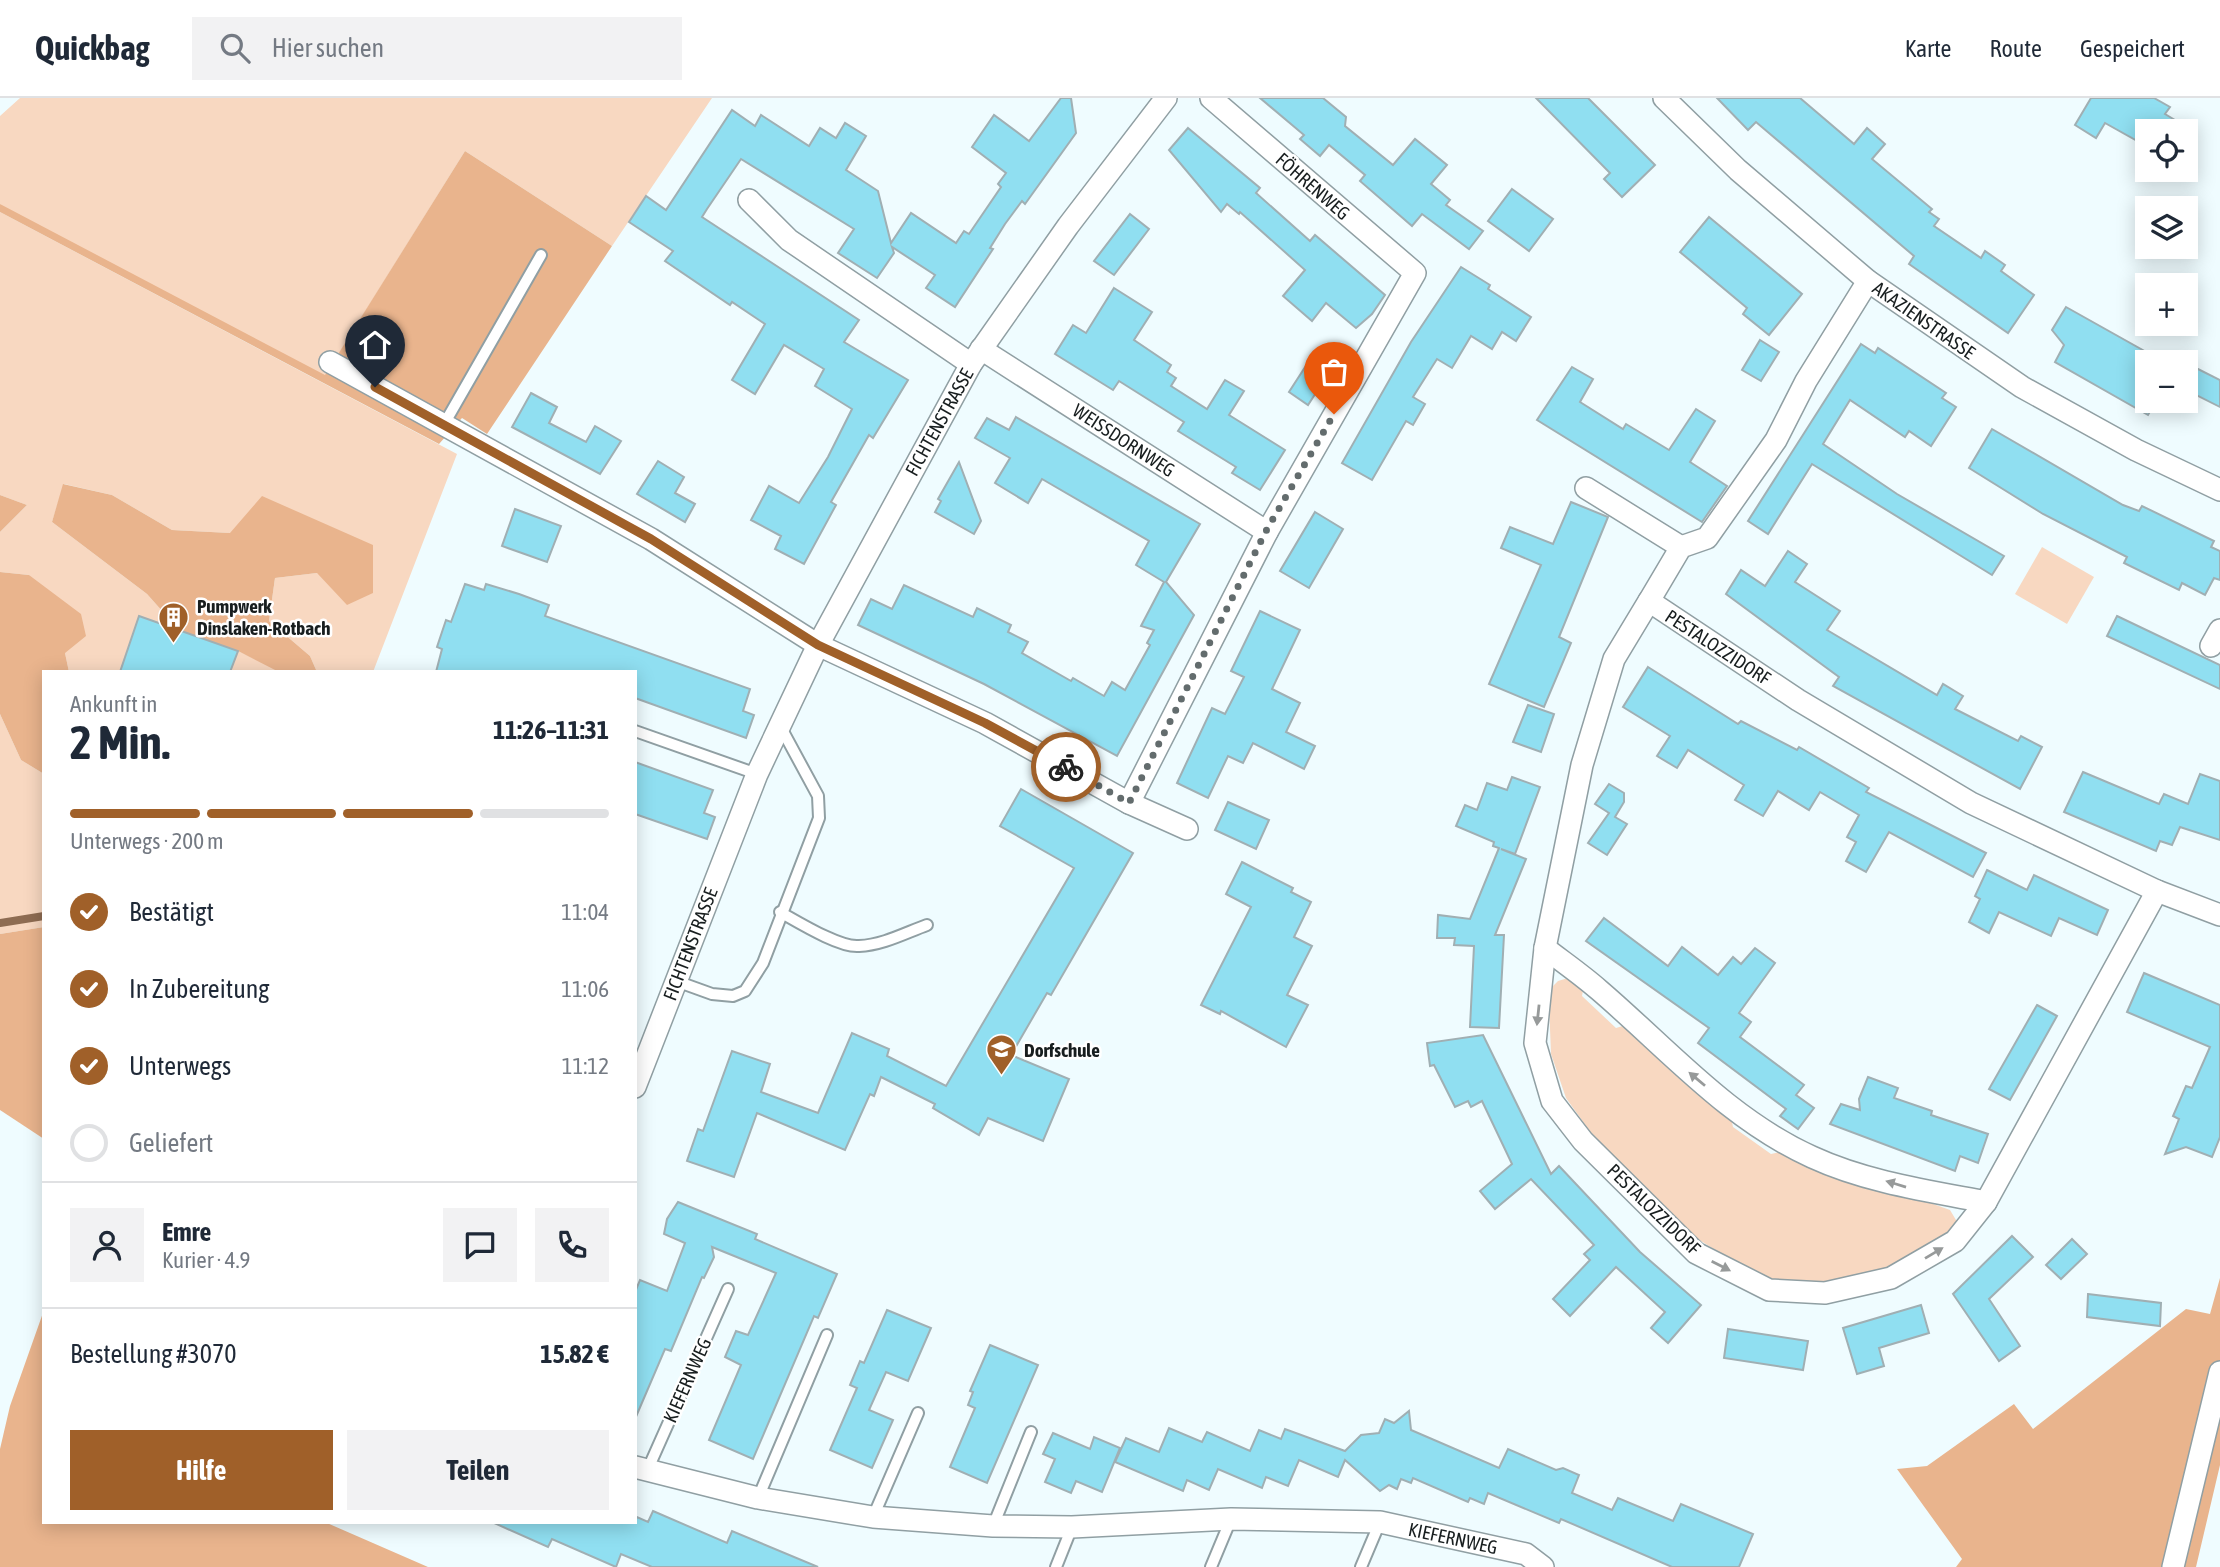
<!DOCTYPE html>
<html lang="de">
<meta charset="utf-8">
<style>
:root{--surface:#fff;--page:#f2f2f3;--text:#1f2937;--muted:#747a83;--line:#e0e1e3;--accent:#a06029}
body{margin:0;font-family:"Asap Condensed",sans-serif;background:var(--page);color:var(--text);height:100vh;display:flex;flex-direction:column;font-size:26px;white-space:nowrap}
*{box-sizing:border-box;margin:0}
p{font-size:23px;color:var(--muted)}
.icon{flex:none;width:38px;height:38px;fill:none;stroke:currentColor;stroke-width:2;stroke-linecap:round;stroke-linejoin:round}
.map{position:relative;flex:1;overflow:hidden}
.sheet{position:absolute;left:42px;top:572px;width:595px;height:854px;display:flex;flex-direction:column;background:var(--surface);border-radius:0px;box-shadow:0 4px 18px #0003}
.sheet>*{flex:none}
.fabs{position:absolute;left:2135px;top:21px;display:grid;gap:14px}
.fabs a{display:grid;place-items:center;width:63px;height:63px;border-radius:0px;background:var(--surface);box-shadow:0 4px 18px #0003;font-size:35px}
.pin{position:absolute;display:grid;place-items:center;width:60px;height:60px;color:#fff;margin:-72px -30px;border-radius:50% 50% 50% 0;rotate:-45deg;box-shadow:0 0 7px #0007}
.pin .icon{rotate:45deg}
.courier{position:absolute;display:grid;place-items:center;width:70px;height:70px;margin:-35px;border:5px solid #a06029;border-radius:50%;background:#fff;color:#222;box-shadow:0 2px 9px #0007}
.head em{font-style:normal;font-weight:700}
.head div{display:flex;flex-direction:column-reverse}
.head{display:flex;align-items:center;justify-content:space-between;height:119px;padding:0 28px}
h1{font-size:46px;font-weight:700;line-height:52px}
.bar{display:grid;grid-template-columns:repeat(4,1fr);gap:10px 7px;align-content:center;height:84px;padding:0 28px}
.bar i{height:9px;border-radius:5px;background:var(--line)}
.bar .active{background:var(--accent)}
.bar p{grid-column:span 4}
.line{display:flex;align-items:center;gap:18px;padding:0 28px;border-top:2px solid var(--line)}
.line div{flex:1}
.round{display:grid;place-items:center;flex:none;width:74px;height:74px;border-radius:0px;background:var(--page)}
ol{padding:0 28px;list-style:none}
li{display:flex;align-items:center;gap:21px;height:77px}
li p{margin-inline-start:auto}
li .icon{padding:7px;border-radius:50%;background:var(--accent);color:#fff;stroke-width:4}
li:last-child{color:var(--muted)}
li i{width:38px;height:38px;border:4px solid var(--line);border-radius:50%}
.button{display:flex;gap:14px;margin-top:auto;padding:14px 28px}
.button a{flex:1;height:80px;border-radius:0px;background:var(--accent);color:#fff;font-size:28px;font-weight:700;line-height:80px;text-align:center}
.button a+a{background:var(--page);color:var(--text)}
header{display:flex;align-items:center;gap:42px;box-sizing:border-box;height:98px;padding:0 35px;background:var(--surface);border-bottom:2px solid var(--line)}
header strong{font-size:33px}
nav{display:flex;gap:38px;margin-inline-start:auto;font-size:24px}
.search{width:490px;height:63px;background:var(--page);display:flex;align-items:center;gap:18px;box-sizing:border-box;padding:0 24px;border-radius:0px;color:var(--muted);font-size:26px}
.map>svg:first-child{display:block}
.green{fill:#f8d8c1}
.forest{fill:#e9b48d}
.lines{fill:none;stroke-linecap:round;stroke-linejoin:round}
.stream{stroke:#8e6c52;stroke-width:8}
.building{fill:#90dff1;stroke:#a0afb3;stroke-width:2}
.lane-casing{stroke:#909fa3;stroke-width:14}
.street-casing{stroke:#909fa3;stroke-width:24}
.lane{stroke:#fff;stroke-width:10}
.street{stroke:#fff;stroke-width:21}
.oneway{fill:#979a9a}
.done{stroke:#636c6d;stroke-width:7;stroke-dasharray:0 12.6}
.route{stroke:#a06029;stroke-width:9}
.labels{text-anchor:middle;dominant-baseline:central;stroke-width:5;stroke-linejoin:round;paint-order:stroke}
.street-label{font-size:19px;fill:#181e1f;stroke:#fff}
.poi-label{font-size:19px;font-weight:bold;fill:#181e1f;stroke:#fff;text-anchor:start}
</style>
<header>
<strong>Quickbag</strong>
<div class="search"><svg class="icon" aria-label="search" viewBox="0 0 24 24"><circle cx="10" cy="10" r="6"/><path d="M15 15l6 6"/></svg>Hier suchen</div>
<nav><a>Karte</a><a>Route</a><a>Gespeichert</a></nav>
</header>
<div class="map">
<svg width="2220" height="1469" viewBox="0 0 2220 1469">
<rect width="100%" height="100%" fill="#effcff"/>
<g class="green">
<path d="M20 0H712L612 148 465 53 325 278 3 110 0 106V18Z"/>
<path d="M0 114 457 356 373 574H317L310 558 269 523 275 480 317 475 373 496 230 435 172 432 112 397 64 386 52 424 147 496 179 532 139 518 120 574H69L65 555 29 477 0 474V434L27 407 0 397Z"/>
<path d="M2042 449 2094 479 2067 526 2015 496Z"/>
<path d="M238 553 279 573 230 574Z"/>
<path d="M0 616 21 662 44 676V829L0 836Z"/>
<path d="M1568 880 1584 887 1582 898 1616 930 1626 927 1730 1015 1733 1029 1771 1056 1785 1053 1950 1112 1959 1127 1892 1169 1841 1185 1773 1183 1748 1172 1696 1140 1591 1035 1566 1000 1551 956 1549 905 1551 890 1558 883Z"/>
</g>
<g class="forest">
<path d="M465 53 612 148 487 336 462 320 439 346 0 114V106L325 277Z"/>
<path d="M63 386 112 397 172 432 230 435 262 398 373 447V495L347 507 317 475 275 480 269 523 310 558 317 574H279L238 553 179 532 147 496 52 424Z"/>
<path d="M0 397 27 407 0 434Z"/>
<path d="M0 474 29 477 81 516 86 538 65 555 69 574H44V676L21 662 0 616Z"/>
<path d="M44 829V1041L0 1012V836Z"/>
<path d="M2220 1180V1367L2196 1469H1956L1962 1461 1897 1371 1927 1368 2014 1306 2033 1331 2186 1211 2210 1216Z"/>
<path d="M44 1212V1424L327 1425 428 1469H0V1351L10 1308Z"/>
</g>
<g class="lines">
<path class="stream" d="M0 825 44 818"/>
</g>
<g class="building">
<path d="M1061 0H1071L1076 35 1025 106 1022 103 1005 126 990 150 993 151 955 209 926 190 935 177 892 149 894 155 877 180 838 155 854 131 741 61 707 111 702 119 859 222 844 244 908 282 873 340 869 337 831 404 836 407 804 466 775 451 781 438 751 422 769 388 799 405 828 359 852 311 815 288 824 271 784 247 755 296 732 282 765 226 732 204 730 207 665 163 673 153 629 124 646 98 666 112 732 12 755 28 761 17 809 48 820 30 836 40 845 25 866 38 846 72 878 93 891 145 911 115 956 145 964 133 969 136 1001 89 998 86 1006 75 972 49 994 17 1029 43Z"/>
<path d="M1260 0H1323L1346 19 1345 28 1393 67 1415 41 1447 67 1431 86 1450 102 1446 107 1483 133 1469 151 1422 116 1412 128 1360 83 1365 77 1329 47 1320 58 1300 41 1304 37Z"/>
<path d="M1536 0H1588L1655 67 1622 99 1604 81 1610 75Z"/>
<path d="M1717 0H1800L1854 46 1867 30 1885 46 1872 61 1932 111 1929 114 1939 121 1934 128 1981 160 1985 153 2005 167 2001 173 2034 197 2008 235 1909 166 1914 158 1756 24 1748 32Z"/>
<path d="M2091 0H2154L2170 9 2165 16 2195 34 2186 49V33H2147V56L2143 54 2146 48 2105 25 2096 40 2075 27Z"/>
<path d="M1188 30 1260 90 1256 95 1310 143 1315 137 1385 197 1372 216 1356 230 1326 205 1312 223 1283 198 1305 172 1240 114 1239 116 1227 106 1221 114 1169 52Z"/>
<path d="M1512 91 1553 121 1529 153 1488 123Z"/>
<path d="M1130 116 1149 131 1114 177 1094 163Z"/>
<path d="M1709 119 1802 196 1769 237 1743 216 1747 210 1680 154Z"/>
<path d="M1461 169 1490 187 1488 191 1531 219 1516 243 1502 234 1492 251 1471 238 1452 270 1437 261 1413 299 1425 306 1413 327 1406 323 1372 382 1342 365 1411 244Z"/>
<path d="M1114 190 1152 214 1134 242 1171 267 1167 274 1176 280 1171 288 1207 311 1225 282 1244 293 1229 317 1285 352 1260 392 1232 375 1236 369 1178 333 1184 324 1119 283 1113 292 1055 256 1073 227 1086 235Z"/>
<path d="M2066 209 2164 264H2147V303H2156L2148 317 2055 264 2064 247 2052 232Z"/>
<path d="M1760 242 1779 254 1761 283 1742 272Z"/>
<path d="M1861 246 1875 255 1878 250 1946 295 1942 300 1956 309 1931 348 1909 333 1905 339 1850 302 1823 346 1897 396 2004 458 1992 477 1812 366 1768 436 1748 423Z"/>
<path d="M1311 260 1330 273 1308 307 1289 294Z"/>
<path d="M2192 268 2220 282V309L2186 292V277Z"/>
<path d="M1572 269 1593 281 1580 304 1623 331 1626 326 1669 352 1696 311 1715 323 1690 364 1727 388 1702 424 1537 322Z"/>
<path d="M531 295 557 309 549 325 586 344 595 328 621 343 600 376 512 329Z"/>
<path d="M1016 319 1200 426 1166 484 1194 517 1117 658 984 586 858 527 871 501 892 511 904 487 973 519 977 510 1011 527 1008 534 1028 544 1022 555 1071 583 1073 580 1104 598 1112 584 1125 592 1150 547 1147 545 1154 532 1141 528 1164 484 1136 467 1149 443 1042 381 1028 405 995 385 1010 360 975 340 987 320 1009 332Z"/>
<path d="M1992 331 2123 407 2139 413 2142 408 2214 443 2211 449 2220 453V482L2214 480 2205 497 2182 485 2179 492 2124 465 2127 459 2043 416 1969 370Z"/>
<path d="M658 363 684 379 675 395 695 406 685 424 637 396Z"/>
<path d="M959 364 981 423 974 436 935 414 941 403 938 401Z"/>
<path d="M1571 404 1608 419 1559 539 1571 545 1544 609 1489 586 1541 467 1501 450 1510 429 1553 446Z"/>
<path d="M515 411 561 428 547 464 502 448Z"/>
<path d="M1315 414 1343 431 1309 490 1280 473Z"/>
<path d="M1788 453 1807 466 1795 484 1840 513 1827 532 1937 597 1943 586 1963 598 1955 611 2018 643 2021 638 2042 649 2020 691 1833 588 1839 579 1726 496 1741 472 1765 488Z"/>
<path d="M465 486 484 492 486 486 519 496 549 507 545 518 750 591 743 613 754 617 746 640 635 600V574H436L442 551 437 549 446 522 451 524Z"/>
<path d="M1260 513 1300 532 1272 591 1300 605 1286 634 1315 648 1304 671 1253 645 1243 665 1228 658 1208 700 1177 685 1212 610 1225 616 1244 579 1231 573Z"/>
<path d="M139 518 238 553 230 574H120Z"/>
<path d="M2117 518 2220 567V591L2107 538Z"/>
<path d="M1648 569 1738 626 1741 623 1797 652 1799 649 1869 690 1866 694 1986 755 1973 779 1889 734 1866 774 1846 763 1856 744 1847 739 1859 717 1820 694 1809 712 1778 693 1763 718 1735 702 1744 687 1688 652 1677 670 1657 658 1670 638 1623 609Z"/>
<path d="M1528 607 1554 616 1541 654 1513 644Z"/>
<path d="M635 664 713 692 704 715 715 719 707 741 635 716Z"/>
<path d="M2083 674 2159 706 2164 696 2188 706 2200 676 2220 683V742L2180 729 2172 747 2160 743 2156 753 2064 714Z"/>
<path d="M1512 679 1540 689 1515 756 1501 751 1526 761 1495 837H1504L1499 930 1470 929 1474 848 1454 847 1455 840H1437L1438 817 1470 821 1499 750 1493 748 1494 744 1456 728 1465 707 1477 712 1487 685 1507 692Z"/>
<path d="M1609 686 1624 695V704L1615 719 1627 726 1607 757 1588 745 1609 715 1595 706Z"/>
<path d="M1021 691 1133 755 1051 897 1047 895 1011 957 1069 981 1043 1043 988 1020 979 1037 933 1010 935 1006 881 979 874 998 870 996 845 1052 757 1015 734 1079 687 1063 698 1031 703 1033 732 953 770 966 761 994 818 1015 852 935 889 951 887 958 946 988 1074 770 1000 728Z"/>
<path d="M1228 704 1269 722 1256 751 1215 732Z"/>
<path d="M1242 764 1293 790 1291 794 1311 804 1294 839 1312 848 1287 897 1308 907 1286 949 1221 913 1220 916 1201 907 1251 809 1226 796Z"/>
<path d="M1987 772 2027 792 2034 777 2108 812 2097 837 2059 820 2051 838 1999 814 1989 835 1969 824 1980 801 1975 798Z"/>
<path d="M1604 820 1668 868 1682 849 1718 877 1733 859 1741 866 1755 850 1775 865 1739 915 1751 924 1740 939 1804 987 1796 997 1814 1010 1798 1031 1780 1018 1786 1011 1698 945 1709 930 1586 843Z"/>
<path d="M2144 875 2220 907V1039L2212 1059 2186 1049 2165 1056 2179 1021 2173 1018 2186 988 2192 990 2210 949 2127 914Z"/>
<path d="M2037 907 2057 918 2010 1002 1989 991Z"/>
<path d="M1483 937 1551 1076 1559 1068 1640 1154 1701 1207 1668 1245 1651 1230 1665 1214 1616 1169 1570 1218 1553 1201 1590 1162 1584 1156 1594 1147 1531 1081 1495 1111 1480 1093 1512 1066 1482 1003 1471 1009 1468 1003 1455 1009 1434 967 1430 968 1427 945Z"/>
<path d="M1868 979 1898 990 1894 1000 1932 1013 1931 1017 1988 1036 1978 1065 1960 1058 1955 1073 1830 1026 1841 1006 1860 1012 1859 1001Z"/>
<path d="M678 1104 757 1136 755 1141 837 1176 818 1220 814 1218 753 1361 709 1342 741 1267 725 1259 736 1233 748 1237 776 1175 712 1149 714 1159 704 1180 702 1179 671 1253 665 1251 635 1321V1194L640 1182 667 1193 685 1145 664 1136 667 1121Z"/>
<path d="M2012 1138 2033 1159 1989 1201 2020 1248 1999 1263 1953 1196Z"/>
<path d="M2072 1141 2087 1156 2061 1181 2046 1167Z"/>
<path d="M2088 1196 2161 1205 2160 1228 2087 1219Z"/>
<path d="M1921 1207 1929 1235 1879 1250 1884 1268 1857 1276 1843 1230Z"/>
<path d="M887 1212 931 1230 908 1283 886 1274 869 1312 893 1322 872 1370 830 1352 857 1290 850 1287 860 1263 864 1265Z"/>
<path d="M1728 1231 1808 1243 1803 1272 1724 1260Z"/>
<path d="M990 1247 1038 1267 987 1385 950 1369 975 1310 968 1307 973 1294 970 1293Z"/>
<path d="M1409 1313 1411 1332 1499 1370 1508 1351 1556 1372 1563 1370 1579 1377 1572 1395 1612 1412 1618 1400 1673 1423 1681 1406 1753 1436 1739 1469H1672L1561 1421 1559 1425 1488 1395 1484 1406 1470 1400 1468 1404 1413 1380 1411 1385 1401 1381 1397 1391 1389 1387 1380 1393 1345 1362 1338 1379 1299 1362 1288 1388 1266 1379 1262 1390 1218 1371 1209 1392 1187 1382 1183 1393 1115 1364 1126 1340 1159 1354 1169 1330 1202 1344 1207 1334 1250 1353 1259 1332 1281 1341 1285 1331 1345 1353 1361 1337 1379 1335 1385 1321 1394 1325Z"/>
<path d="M1053 1335 1090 1351 1094 1339 1120 1350 1102 1394 1076 1383 1071 1395 1045 1384 1055 1361 1043 1356Z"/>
<path d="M653 1413 727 1445 732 1433 818 1469H652L621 1456 616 1469 552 1441 548 1449 492 1424H635L637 1419 648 1424Z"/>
</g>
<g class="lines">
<defs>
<g id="lane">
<path d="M443 328 541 157"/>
<path d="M635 633 757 676"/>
<path d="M780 814C798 824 840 850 859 848 883 847 905 835 927 827"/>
<path d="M676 883 712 896 733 898 745 893 763 865 819 720 818 698 779 626"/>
<path d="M647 1373 728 1191"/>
<path d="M758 1400 827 1237"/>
<path d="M873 1419 918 1315"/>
<path d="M993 1428 1031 1334"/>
<path d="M1056 1469 1072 1429"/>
<path d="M1211 1469 1231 1421"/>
<path d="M1361 1469 1380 1424"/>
</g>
<g id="street">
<path d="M1664 0 1738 72 1868 183 2022 289 2136 352 2220 392"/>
<path d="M749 102 789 142 971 266"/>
<path d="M1868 183 1806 283 1776 342 1707 440 1681 449 1649 503 1798 602 1971 705 2157 793 2220 817"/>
<path d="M981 251 1267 434"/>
<path d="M330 264 651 441 818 547 985 625 1129 705 1187 731"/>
<path d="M1586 390 1681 449"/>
<path d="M1649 503 1614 561 1582 667 1545 850 1535 945 1552 1003 1583 1043 1696 1155 1769 1192 1825 1195 1891 1180 1955 1143 1986 1104 2157 793"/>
<path d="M2211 548 2220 532"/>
<path d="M1129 705 1267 434 1415 175 1211 0"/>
<path d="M1545 850C1563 864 1582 877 1599 892 1668 951 1728 1021 1812 1059 1866 1084 1928 1093 1986 1104"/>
<path d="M635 989 757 676 818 547 971 266 1068 128 1166 0"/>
<path d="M635 1369 758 1400 873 1419 993 1428 1072 1429 1231 1421 1380 1424 1526 1456 1543 1469"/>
<path d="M2173 1469 2220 1274"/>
</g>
</defs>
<use href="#lane" class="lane-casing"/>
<use href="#street" class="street-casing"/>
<use href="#lane" class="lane"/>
<use href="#street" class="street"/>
</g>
<defs><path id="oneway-solid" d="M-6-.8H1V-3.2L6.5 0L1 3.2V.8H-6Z" transform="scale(1.75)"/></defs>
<g class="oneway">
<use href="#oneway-solid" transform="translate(1538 917) rotate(96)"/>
<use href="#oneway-solid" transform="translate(1697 981) rotate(-140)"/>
<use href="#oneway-solid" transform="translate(1896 1086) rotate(-163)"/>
<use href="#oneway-solid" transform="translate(1934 1155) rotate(-31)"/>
<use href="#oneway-solid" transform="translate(1721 1168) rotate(27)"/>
</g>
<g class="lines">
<path class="done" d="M1066 669 1129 705 1266 433 1334 316"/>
<path class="route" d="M375 289 651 441 818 547 985 625 1066 669"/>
</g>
<defs>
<symbol id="building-pin" viewBox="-11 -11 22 30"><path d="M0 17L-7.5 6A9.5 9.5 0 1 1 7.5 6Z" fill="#a06029" stroke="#fff"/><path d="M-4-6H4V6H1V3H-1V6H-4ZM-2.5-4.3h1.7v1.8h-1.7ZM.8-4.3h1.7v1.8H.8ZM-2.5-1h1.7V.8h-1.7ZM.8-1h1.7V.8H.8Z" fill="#fff"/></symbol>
<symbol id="school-pin" viewBox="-11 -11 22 30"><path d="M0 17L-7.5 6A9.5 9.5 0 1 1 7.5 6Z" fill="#a06029" stroke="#fff"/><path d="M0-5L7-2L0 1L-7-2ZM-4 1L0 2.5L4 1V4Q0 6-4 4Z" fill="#fff"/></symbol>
</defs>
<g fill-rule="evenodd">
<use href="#building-pin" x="156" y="502" width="35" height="47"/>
<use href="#school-pin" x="984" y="934" width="35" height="47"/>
</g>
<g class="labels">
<g class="street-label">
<text transform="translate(1313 88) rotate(41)">FÖHRENWEG</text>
<text transform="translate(1924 222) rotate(35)">AKAZIENSTRASSE</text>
<text transform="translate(939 324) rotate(-61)">FICHTENSTRASSE</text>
<text transform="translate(1124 342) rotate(33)">WEISSDORNWEG</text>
<text transform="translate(1718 549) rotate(33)">PESTALOZZIDORF</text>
<text transform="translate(690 846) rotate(-69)">FICHTENSTRASSE</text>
<text transform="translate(1654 1111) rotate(44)">PESTALOZZIDORF</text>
<text transform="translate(687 1282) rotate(-66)">KIEFERNWEG</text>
<text transform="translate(1453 1440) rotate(12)">KIEFERNWEG</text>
</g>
<g class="poi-label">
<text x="197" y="508">Pumpwerk<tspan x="197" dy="22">Dinslaken-Rotbach</tspan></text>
<text x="1024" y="952">Dorfschule</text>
</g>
</g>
</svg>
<div class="fabs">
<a><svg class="icon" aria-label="locate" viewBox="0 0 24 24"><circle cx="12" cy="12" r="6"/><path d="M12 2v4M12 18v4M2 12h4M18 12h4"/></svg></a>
<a><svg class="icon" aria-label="layers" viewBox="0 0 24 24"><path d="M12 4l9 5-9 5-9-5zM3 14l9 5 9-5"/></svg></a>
<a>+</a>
<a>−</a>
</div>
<div class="pin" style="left:1334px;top:316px;background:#ea580c"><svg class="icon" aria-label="bag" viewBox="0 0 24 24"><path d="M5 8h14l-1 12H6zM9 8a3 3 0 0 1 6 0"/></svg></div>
<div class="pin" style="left:375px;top:289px;background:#1f2937"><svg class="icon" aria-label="home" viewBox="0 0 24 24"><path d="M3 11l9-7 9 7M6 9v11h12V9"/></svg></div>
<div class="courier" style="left:1066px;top:669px"><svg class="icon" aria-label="bike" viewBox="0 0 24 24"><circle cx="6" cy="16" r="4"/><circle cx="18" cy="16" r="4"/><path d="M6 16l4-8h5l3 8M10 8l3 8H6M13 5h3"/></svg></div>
<section class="sheet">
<div class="head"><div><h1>2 Min.</h1><p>Ankunft in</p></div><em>11:26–11:31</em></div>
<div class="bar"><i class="active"></i><i class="active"></i><i class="active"></i><i></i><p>Unterwegs · 200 m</p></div>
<ol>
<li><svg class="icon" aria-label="check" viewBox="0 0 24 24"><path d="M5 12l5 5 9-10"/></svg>Bestätigt<p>11:04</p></li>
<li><svg class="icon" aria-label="check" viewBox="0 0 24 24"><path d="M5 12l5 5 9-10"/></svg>In Zubereitung<p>11:06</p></li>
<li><svg class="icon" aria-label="check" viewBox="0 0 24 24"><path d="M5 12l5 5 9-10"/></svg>Unterwegs<p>11:12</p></li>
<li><i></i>Geliefert</li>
</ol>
<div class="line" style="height:126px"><a class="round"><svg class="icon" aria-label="person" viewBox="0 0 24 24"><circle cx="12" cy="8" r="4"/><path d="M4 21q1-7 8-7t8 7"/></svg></a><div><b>Emre</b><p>Kurier · 4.9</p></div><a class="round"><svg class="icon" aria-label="chat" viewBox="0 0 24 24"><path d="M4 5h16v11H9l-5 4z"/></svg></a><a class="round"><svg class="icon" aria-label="phone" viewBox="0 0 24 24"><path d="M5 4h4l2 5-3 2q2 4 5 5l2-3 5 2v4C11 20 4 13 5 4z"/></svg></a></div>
<div class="line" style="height:91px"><div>Bestellung #3070</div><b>15.82 €</b></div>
<div class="button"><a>Hilfe</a><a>Teilen</a></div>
</section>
</div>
